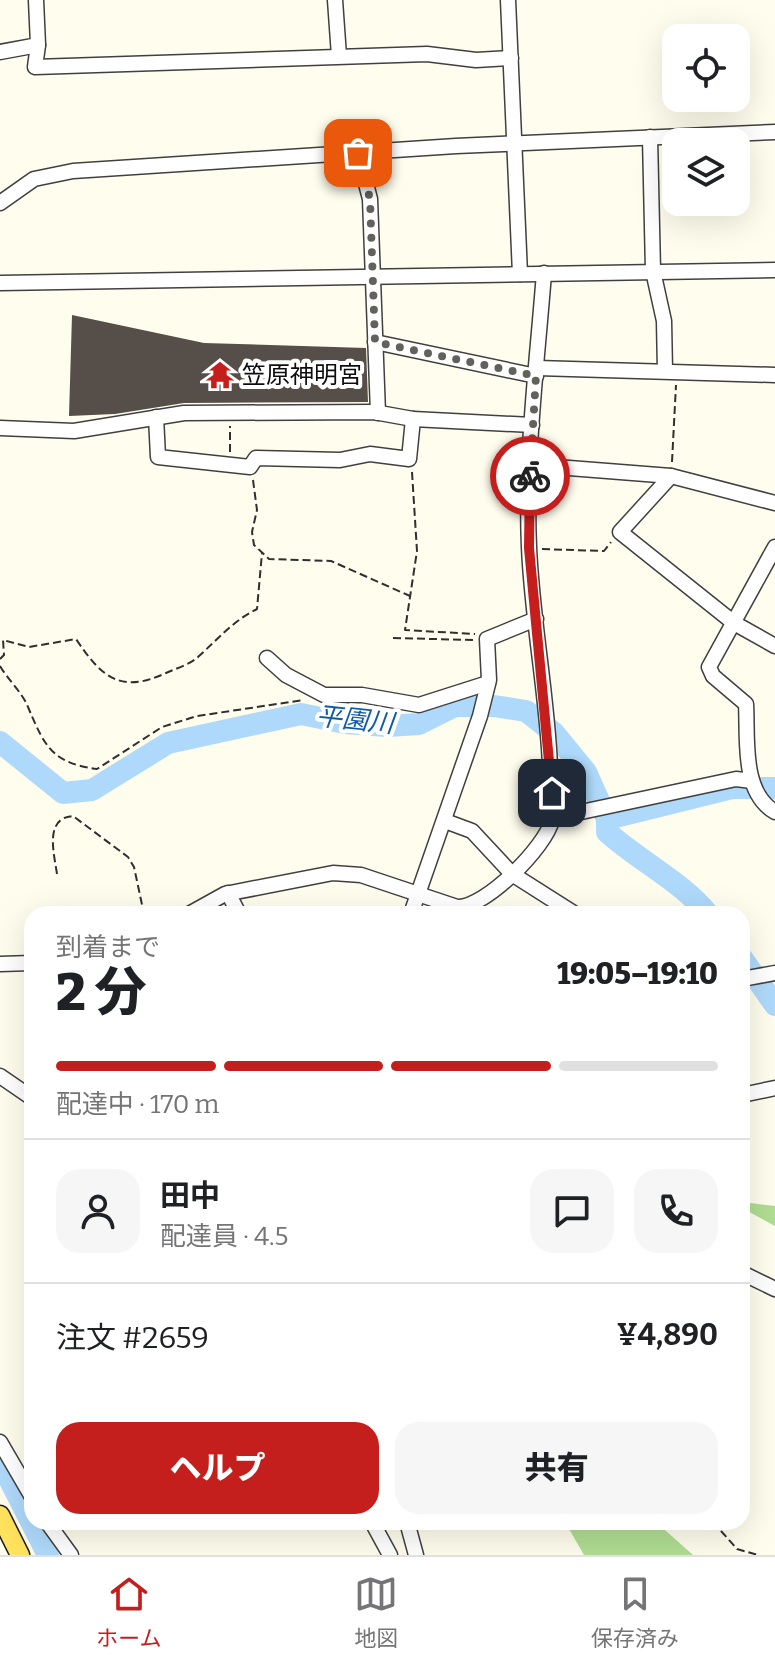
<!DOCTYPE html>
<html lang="ja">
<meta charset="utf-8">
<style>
:root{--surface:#fff;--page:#f6f6f6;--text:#202124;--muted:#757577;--line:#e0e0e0;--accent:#c51f1d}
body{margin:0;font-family:Bitter,"Noto Sans JP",serif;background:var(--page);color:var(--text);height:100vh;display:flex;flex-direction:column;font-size:30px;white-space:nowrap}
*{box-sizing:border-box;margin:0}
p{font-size:26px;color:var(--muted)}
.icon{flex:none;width:44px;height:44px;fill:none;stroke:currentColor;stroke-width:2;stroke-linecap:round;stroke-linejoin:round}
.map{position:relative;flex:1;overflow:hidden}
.panel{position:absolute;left:24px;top:906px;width:726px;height:624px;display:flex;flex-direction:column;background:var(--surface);border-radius:24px;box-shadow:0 8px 32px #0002}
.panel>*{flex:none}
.tools{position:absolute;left:662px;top:24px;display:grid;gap:16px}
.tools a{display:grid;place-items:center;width:88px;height:88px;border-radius:16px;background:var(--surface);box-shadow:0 8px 32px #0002;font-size:40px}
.pin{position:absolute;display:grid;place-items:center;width:68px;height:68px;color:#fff;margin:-34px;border-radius:16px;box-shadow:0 4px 12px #0006}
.courier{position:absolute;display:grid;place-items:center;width:80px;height:80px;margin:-40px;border:6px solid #c51f1d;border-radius:50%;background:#fff;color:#222;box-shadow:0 2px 10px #0007}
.summary em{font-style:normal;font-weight:800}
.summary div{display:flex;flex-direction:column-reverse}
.summary{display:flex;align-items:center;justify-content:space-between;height:136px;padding:0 32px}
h1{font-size:52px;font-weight:800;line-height:60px}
.bar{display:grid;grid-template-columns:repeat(4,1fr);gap:12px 8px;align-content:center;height:96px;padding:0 32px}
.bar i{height:10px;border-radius:6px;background:var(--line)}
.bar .selected{background:var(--accent)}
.bar p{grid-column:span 4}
.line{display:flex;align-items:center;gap:20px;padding:0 32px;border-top:2px solid var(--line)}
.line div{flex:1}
.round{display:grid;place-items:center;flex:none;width:84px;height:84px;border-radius:24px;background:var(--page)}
.primary-button{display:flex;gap:16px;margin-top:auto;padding:16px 32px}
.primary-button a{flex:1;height:92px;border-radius:24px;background:var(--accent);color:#fff;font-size:32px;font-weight:800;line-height:92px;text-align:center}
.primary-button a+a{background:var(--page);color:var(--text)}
.dock{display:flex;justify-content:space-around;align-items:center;height:112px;border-top:2px solid var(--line);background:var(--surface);font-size:22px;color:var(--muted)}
.dock a{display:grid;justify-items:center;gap:4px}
.dock .selected{color:var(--accent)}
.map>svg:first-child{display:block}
.forest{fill:#b0dd93}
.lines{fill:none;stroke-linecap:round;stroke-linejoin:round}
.river{stroke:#afd9fa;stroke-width:22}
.building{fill:#564f49}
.minor-casing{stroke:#404040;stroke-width:17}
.major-casing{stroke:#1e1e1e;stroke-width:21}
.path{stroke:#2f2f2f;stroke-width:2;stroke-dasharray:8 4;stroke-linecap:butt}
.minor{stroke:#fff;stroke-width:14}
.major{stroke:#ffe25d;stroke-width:18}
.done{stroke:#62615b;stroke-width:8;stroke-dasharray:0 14.4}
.route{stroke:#c51f1d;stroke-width:10}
.labels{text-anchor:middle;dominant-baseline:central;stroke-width:8;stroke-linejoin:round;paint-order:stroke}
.poi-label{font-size:24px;fill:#0d0d0d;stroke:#fff;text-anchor:start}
.water-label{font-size:26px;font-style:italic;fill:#0f5ba6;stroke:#fff}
</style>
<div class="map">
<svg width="775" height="1555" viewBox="0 0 775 1555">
<rect width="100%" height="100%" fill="#fffded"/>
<g class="forest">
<path d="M742 1202 775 1206V1226L742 1208Z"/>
<path d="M565 1522H656L693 1555H584Z"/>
</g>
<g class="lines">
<g class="river">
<path d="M0 742 63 793 92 790 168 743 301 714 345 723 387 726 419 724 455 706H494L526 711 554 733 586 772 607 819"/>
<path d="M607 819 732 788H775"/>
<path d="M607 819V832C639 861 681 881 708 914"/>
<path d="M742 958 775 1005"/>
<path d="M0 1461 48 1555"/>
</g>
</g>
<path class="building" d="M72 315 204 343 366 348 368 402 184 403 115 414 69 416Z"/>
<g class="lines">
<defs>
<g id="minor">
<path d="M335 0 339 56"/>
<path d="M508 0 520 274"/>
<path d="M38 45 35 67 427 54 476 60 511 58"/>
<path d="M0 52 38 45 36 0"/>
<path d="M650 137 653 271 664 321 665 371"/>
<path d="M358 153 370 199 378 413"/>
<path d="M0 203 34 179 73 171 456 146 775 132"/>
<path d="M0 283 775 270"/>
<path d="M375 342 536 376"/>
<path d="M537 368 775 375"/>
<path d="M156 417 158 457 250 467 256 458 340 460 370 454 409 459 413 419"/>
<path d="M0 428 74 431 184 413 374 412 413 419 532 425"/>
<path d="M531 465 671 476 775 503"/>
<path d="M671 476 620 532 734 623 775 646"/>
<path d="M775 547 709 667 713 676 746 704C748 738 741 792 775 812"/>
<path d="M267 658 286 675 324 695H362L419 705 488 683"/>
<path d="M553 818 736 779 752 781"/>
<path d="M445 821 472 831 512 874 575 914"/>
<path d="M228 893 239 914"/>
<path d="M189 914 225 894 333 873 361 875 457 907C484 909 546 847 552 820 555 804 551 783 550 766 547 693 532 620 529 547 525 456 537 364 544 273"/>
<path d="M411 914 480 716 489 680 487 639 536 619"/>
<path d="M0 964 32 963"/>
<path d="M742 979 775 973"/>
<path d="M0 1076 32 1098"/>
<path d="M742 1095 775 1088"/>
<path d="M742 1273 775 1289"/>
<path d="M0 1442 32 1497"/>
<path d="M47 1522 71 1555"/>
<path d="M372 1522 390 1555"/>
<path d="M407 1522 416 1555"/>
</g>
<path id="major" d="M0 1515 20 1555"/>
</defs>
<use href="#minor" class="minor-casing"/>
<use href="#major" class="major-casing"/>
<g class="path">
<path d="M230 452V426"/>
<path d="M672 462 676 385"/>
<path d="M412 472 417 551 405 630 475 634"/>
<path d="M253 480 257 510 252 532 254 545 269 559 331 561 410 596"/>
<path d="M542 549 604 551 611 542"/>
<path d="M393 638 474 640"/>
<path d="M0 659 4 655 3 640 29 647 76 639C102 678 121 694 166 673 177 668 191 664 199 656 219 638 233 621 257 609L262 553"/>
<path d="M0 666C8 680 22 692 28 707 45 747 52 763 97 769L162 727 197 716 304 700"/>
<path d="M57 874C54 853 44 818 73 816L128 857 134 867 144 914"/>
<path d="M713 1522 737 1549 758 1555"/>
</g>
<use href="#minor" class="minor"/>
<use href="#major" class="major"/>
</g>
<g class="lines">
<path class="done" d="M358 153 370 199 375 342 536 376 530 476"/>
<path class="route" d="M530 476 529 548 552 793"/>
</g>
<defs>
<symbol id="temple-bare" viewBox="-9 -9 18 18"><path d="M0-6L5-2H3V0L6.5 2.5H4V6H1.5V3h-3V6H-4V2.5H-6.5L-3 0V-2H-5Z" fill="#c51f1d" stroke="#fff" stroke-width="2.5" paint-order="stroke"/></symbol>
</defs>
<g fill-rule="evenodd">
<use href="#temple-bare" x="200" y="355" width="40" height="40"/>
</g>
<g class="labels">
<g class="poi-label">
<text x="242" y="375">笠原神明宮</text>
</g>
<g class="water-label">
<text transform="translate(355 720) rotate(6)">平園川</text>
</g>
</g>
</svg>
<div class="tools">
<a><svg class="icon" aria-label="locate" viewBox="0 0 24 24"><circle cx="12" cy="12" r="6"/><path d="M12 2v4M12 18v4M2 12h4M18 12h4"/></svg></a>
<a><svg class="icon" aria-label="layers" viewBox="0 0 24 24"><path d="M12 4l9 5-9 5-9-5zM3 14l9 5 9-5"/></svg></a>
</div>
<div class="pin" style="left:358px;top:153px;background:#ea580c"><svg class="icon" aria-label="bag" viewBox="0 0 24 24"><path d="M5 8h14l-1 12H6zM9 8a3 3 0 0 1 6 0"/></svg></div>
<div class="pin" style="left:552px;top:793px;background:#1f2937"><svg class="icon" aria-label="home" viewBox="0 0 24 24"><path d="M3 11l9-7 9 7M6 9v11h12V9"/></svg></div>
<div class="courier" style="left:530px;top:476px"><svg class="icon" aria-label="bike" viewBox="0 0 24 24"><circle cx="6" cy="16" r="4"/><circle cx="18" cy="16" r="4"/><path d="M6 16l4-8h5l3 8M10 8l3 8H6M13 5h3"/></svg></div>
<section class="panel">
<div class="summary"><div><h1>2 分</h1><p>到着まで</p></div><em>19:05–19:10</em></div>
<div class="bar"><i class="selected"></i><i class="selected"></i><i class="selected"></i><i></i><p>配達中 · 170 m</p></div>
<div class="line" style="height:144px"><a class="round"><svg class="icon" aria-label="person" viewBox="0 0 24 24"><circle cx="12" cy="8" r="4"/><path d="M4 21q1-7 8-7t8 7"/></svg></a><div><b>田中</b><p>配達員 · 4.5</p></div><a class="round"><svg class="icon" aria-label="chat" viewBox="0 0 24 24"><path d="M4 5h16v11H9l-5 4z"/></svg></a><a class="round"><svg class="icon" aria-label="phone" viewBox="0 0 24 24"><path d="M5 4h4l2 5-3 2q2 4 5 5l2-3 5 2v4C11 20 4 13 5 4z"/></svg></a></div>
<div class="line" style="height:104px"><div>注文 #2659</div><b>¥4,890</b></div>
<div class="primary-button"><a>ヘルプ</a><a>共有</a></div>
</section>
</div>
<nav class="dock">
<a class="selected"><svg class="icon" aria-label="home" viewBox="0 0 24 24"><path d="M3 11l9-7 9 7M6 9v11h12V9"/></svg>ホーム</a>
<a><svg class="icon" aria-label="map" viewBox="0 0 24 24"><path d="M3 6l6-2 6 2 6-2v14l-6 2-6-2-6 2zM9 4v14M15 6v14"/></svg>地図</a>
<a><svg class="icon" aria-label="saved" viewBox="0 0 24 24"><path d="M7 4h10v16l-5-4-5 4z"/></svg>保存済み</a>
</nav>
